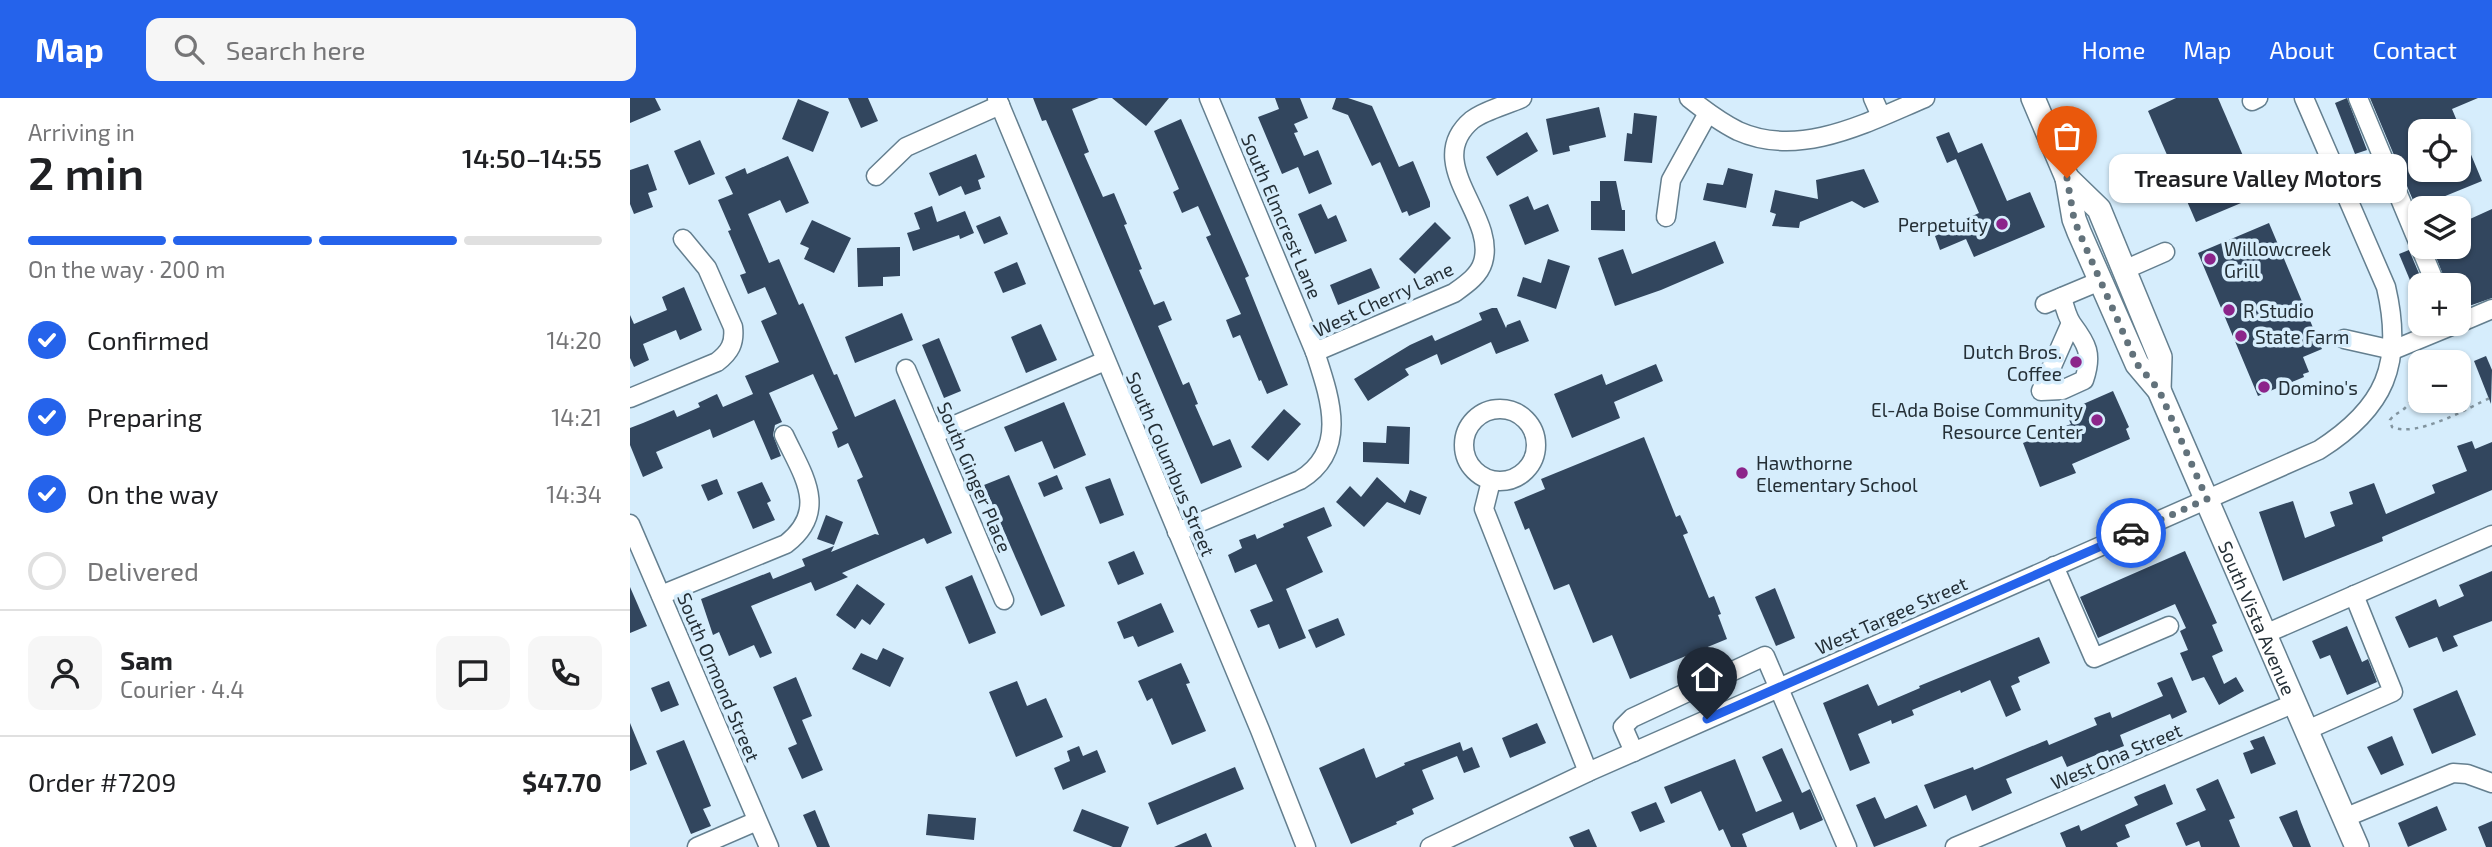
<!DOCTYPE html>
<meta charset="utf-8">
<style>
:root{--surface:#fff;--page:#f6f6f6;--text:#202124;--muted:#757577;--line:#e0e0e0;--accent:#2563eb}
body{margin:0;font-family:"Exo 2",sans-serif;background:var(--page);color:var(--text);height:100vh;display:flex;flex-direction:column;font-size:26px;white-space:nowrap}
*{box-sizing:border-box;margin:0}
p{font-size:23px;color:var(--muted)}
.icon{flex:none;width:38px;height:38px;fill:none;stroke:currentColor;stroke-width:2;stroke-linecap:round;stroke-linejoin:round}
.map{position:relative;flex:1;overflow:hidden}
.side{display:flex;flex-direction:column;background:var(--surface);width:630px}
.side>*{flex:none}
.buttons{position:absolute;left:1778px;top:21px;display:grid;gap:14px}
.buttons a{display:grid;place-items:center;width:63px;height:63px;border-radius:14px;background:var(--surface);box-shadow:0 2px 5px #0004;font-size:35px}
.pin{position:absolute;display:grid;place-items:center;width:60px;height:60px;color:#fff;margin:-72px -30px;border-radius:50% 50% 50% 0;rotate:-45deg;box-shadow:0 0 7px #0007}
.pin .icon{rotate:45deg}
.courier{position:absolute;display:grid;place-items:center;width:70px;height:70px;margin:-35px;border:5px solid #2563eb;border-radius:50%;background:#fff;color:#222;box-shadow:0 2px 9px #0007}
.bubble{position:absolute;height:49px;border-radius:14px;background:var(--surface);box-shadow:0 2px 5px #0004;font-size:23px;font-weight:600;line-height:49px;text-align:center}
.summary em{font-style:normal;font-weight:600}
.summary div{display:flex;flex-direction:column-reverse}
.summary{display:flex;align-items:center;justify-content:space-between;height:119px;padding:0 28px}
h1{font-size:46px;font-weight:600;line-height:52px}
.bar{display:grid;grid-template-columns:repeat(4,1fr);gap:10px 7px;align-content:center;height:84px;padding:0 28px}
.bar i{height:9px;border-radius:5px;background:var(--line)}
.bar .active{background:var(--accent)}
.bar p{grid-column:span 4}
.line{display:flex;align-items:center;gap:18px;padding:0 28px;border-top:2px solid var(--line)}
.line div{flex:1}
.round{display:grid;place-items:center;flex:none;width:74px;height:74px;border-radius:14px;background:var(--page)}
ol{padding:0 28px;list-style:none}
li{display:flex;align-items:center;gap:21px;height:77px}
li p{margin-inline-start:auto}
li .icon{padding:7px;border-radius:50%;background:var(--accent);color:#fff;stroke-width:4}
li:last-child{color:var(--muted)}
li i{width:38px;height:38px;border:4px solid var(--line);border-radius:50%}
header{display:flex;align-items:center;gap:42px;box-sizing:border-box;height:98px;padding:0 35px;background:var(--accent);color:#fff}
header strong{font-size:33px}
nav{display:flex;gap:38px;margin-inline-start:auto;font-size:24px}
.search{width:490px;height:63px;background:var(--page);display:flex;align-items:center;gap:18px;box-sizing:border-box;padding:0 24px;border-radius:14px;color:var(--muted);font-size:26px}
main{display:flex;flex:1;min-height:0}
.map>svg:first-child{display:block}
.building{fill:#32465e;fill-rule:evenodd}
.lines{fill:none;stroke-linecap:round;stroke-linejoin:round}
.minor-casing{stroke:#647f8f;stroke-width:21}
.major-casing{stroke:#647f8f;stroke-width:26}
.path{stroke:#82949f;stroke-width:2.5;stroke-dasharray:3.5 5;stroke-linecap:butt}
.minor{stroke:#fff;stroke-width:18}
.major{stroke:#fff;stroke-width:23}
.done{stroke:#62727b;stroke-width:7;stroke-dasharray:0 12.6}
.route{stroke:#2563eb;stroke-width:9}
.poi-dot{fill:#8c248a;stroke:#d6edfc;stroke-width:2.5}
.labels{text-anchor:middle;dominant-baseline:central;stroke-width:7;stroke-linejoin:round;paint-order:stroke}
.street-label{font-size:19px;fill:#242f36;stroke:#d6edfc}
.poi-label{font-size:19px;fill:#242f36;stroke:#d6edfc;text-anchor:start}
</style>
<header>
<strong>Map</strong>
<div class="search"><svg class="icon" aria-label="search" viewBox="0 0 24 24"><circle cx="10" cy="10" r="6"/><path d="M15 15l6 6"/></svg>Search here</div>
<nav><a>Home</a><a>Map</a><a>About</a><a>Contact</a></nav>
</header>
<main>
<section class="side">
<div class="summary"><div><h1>2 min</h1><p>Arriving in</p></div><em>14:50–14:55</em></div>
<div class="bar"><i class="active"></i><i class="active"></i><i class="active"></i><i></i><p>On the way · 200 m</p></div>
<ol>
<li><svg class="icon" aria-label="check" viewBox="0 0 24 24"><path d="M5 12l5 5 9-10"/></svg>Confirmed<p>14:20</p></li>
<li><svg class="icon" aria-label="check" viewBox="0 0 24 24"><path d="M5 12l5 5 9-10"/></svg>Preparing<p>14:21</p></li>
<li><svg class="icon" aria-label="check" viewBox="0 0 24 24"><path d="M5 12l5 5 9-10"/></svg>On the way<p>14:34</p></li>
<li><i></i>Delivered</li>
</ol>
<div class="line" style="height:126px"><a class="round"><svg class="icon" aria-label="person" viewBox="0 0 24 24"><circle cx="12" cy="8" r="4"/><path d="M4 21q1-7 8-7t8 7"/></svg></a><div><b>Sam</b><p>Courier · 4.4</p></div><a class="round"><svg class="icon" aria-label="chat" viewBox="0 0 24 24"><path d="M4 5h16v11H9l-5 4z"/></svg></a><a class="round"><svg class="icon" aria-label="phone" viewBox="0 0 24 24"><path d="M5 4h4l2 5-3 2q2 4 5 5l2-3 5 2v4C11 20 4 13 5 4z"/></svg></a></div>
<div class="line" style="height:91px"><div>Order #7209</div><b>$47.70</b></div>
</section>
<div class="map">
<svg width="1862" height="749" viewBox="0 0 1862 749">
<rect width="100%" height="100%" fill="#d6edfc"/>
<g class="building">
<path d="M0 0H25L31 12 0 25Z"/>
<path d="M218 0H238L248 23 231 30Z"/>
<path d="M403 0H469L442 11 459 54 454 56 473 99 484 95 497 126 494 127 512 171 509 172 524 207 534 203 542 222 528 228 553 287 559 284 568 306 565 307 583 348 600 341 612 369 571 386 416 22 412 23Z"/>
<path d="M482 0H539L516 28Z"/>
<path d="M645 0H670L678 20 664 26 668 34 664 35 674 58 688 52 702 86 679 96 668 69 652 76 628 19 649 11Z"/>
<path d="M706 0H718L742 8 769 69 783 63 800 104V109L779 118 777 113 772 115 750 64 742 68 718 17 702 11Z"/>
<path d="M1546 0H1588L1630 97 1566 124 1518 13Z"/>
<path d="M1717 0 1737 52 1725 56 1705 5Z"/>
<path d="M1740 0H1848L1822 11 1852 83 1808 101 1807 99 1785 107ZM1790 33H1829V72H1790Z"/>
<path d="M168 1 199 14 183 54 152 41Z"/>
<path d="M969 9 976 39 939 48 940 53 923 57 916 21Z"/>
<path d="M1004 15 1027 18 1022 65 994 63 997 35 1002 36Z"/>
<path d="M551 21 619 178 615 180 658 287 637 296 631 282 629 283 610 237 603 240 596 222 611 216 576 139 581 137 568 108 552 115 543 94 549 91 524 33Z"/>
<path d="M897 34 908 53 867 78 856 59Z"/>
<path d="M1319 34 1328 55 1352 45 1377 103 1400 94 1415 129 1344 159 1336 141 1310 152 1305 138 1331 127 1329 124 1349 115 1326 61 1317 65 1306 39Z"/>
<path d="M70 42 85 76 59 87 44 53Z"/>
<path d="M346 56 355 79 348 82 351 91 335 97 331 88 309 98 299 75Z"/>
<path d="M158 58 179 105 156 115 150 102 118 116 139 165 149 161 169 207 173 205 204 277 207 276 225 319 265 301 322 435 297 446 294 440 212 475 218 479 185 493 181 484 121 508 142 555 130 560 124 547 99 558 89 534 83 537 71 501 140 474 143 481 175 468 172 461 204 448 201 454 245 436 249 437 227 382 233 379 218 345 208 350 202 334 208 331 183 276 139 295 152 324 145 327 143 337 151 358 141 362 124 322 83 340 80 331 26 354 33 370 13 379 0 347V330L13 325 44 312 47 319 70 309 68 305 87 296 93 309 123 296 115 278 149 264 131 223 147 216 135 189 118 196 110 177 116 175 98 133 101 132 88 102 103 96 95 79 115 70 117 76Z"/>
<path d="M18 66 27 92 18 95 23 109 4 116 0 106V72Z"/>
<path d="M1098 70 1123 76 1116 110 1073 102 1077 85 1093 87Z"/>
<path d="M1234 71 1249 104 1234 110 1222 103 1170 124 1169 130 1142 128 1146 116 1140 114 1145 92 1188 101 1186 82Z"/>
<path d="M970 83H986L992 112H995V133L961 132V103H970Z"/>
<path d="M898 98 904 112 918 106 929 133 895 147 879 107Z"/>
<path d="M691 106 698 121 706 117 717 143 685 156 668 116Z"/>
<path d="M302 108 307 124 335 113 344 135 330 141 329 137 283 153 277 135 290 131 284 115Z"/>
<path d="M1862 111V200L1839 208 1833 193 1829 195V187H1817L1802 149H1829V126Z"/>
<path d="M370 118 378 136 354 146 346 128Z"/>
<path d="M182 122 221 140 204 175 174 161 179 150 170 146Z"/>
<path d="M805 124 821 140 785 176 769 161Z"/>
<path d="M1639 125 1692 251 1673 259 1679 274 1673 276 1674 279 1628 298 1568 155Z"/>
<path d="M1085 143 1094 165 1031 192 985 208 968 160 993 151 1002 176Z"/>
<path d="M270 149V178L253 179V188L228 189 227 150Z"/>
<path d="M1779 152 1794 187H1782L1769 156Z"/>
<path d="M918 161 940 168 926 211 887 198 893 179 911 185Z"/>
<path d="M387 164 396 186 373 195 364 174Z"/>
<path d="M741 170 750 190 708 207 700 187Z"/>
<path d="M54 189 72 232 50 242 46 232 13 246 19 262 4 269 0 260V217L4 226 37 212 32 199Z"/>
<path d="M862 210H867L876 230 877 227 890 222 899 243 866 256 861 244 811 267 807 256 775 271 779 277 738 303 724 281 780 247 802 237 805 243 852 222 849 215Z"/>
<path d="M272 215 283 242 225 265 215 239Z"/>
<path d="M411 226 427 262 396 275 381 239Z"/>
<path d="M309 240 331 293 314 300 292 247Z"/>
<path d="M1856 258 1862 272 1861 306 1844 263Z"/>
<path d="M1026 266 1033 283 984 304 990 320 942 340 924 296 972 276 976 287Z"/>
<path d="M1483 293 1499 329 1496 331 1500 341 1442 366 1446 375 1410 389 1393 345 1441 326 1435 314Z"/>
<path d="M434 304 456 357 424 371 412 343 385 354 374 329Z"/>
<path d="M654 311 671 326 638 363 621 349Z"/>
<path d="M757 328 780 329 779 366 733 364V344L756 345Z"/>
<path d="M1014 339 1046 419 1050 417 1058 435 1053 437 1079 500 1084 498 1091 516 1088 517 1097 541 1000 581 982 537 963 545 939 486 924 492 899 430 895 432 884 404 915 391 911 381Z"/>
<path d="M1842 343 1845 351 1862 344V392L1752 439 1753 443 1653 483 1629 414 1663 403 1675 440 1705 428 1700 414 1723 406 1719 394 1744 385 1756 416 1805 395 1802 387 1837 373 1827 348Z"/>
<path d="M379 377 435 508 411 518 354 387Z"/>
<path d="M427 377 433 391 414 399 408 385Z"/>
<path d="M747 379 775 405 780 392 797 399 790 417 757 404 734 429 706 404 720 388 731 399Z"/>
<path d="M480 380 494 417 470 426 455 389Z"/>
<path d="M87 381 93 396 78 403 71 387Z"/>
<path d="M132 384 141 403 137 405 145 422 123 431 107 394Z"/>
<path d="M694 409 702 428 677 439 693 474 656 491 676 540 649 551 639 526 628 530 620 512 643 503 626 466 605 475 598 457 612 450 609 442 625 436 627 441 654 429 653 426Z"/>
<path d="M196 417 213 424 204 447 187 441Z"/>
<path d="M504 453 514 476 488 487 478 464Z"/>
<path d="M1555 453 1587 525 1582 527 1593 553 1582 558 1594 586 1606 579 1614 593 1589 607 1574 579 1562 583 1550 555 1558 552 1550 533 1556 530 1545 506 1468 540 1450 499Z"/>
<path d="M1862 473V523L1823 538 1828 548 1813 554 1807 539 1779 550 1765 519 1806 501 1809 509 1834 498 1829 487Z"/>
<path d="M342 477 366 535 339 546 315 489Z"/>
<path d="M227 486 255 506 240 527 232 521 225 531 206 517Z"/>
<path d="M0 489 17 528 0 535Z"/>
<path d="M1145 490 1165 540 1146 548 1125 499Z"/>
<path d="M531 505 544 534 508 549 503 538 494 541 487 524Z"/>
<path d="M708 520 715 537 686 550 678 532Z"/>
<path d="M1717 528 1732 564 1738 561 1747 584 1717 597 1700 557 1690 561 1682 543Z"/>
<path d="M1409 539 1420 565 1388 579 1390 584 1381 588 1391 612 1376 619 1360 582 1331 595 1330 592 1282 612 1284 617 1262 626 1261 622 1228 636 1240 665 1220 673 1193 605 1238 586 1248 608 1290 590 1289 588Z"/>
<path d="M253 550 274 560 260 589 222 571 231 555 247 562Z"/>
<path d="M551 565 560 585 556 586 576 633 542 647 522 600 517 603 508 583Z"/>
<path d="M166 579 182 618 172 622 193 672 172 681 158 650 167 646 143 589Z"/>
<path d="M1542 579 1557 614 1542 621 1540 616 1490 637 1494 648 1479 654 1478 652 1437 669 1432 658 1376 681 1382 695 1342 713 1336 697 1304 711 1294 687 1343 669 1344 672 1417 642 1419 647 1467 627 1464 620 1480 614 1482 620 1533 598 1527 585Z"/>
<path d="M39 583 49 607 31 614 21 590Z"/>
<path d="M387 583 397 608 416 600 433 639 386 659 359 594Z"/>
<path d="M1827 592 1846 637 1802 656 1783 611Z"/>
<path d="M0 625 17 666 0 673Z"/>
<path d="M907 625 916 645 880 660 872 640Z"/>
<path d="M1634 638 1646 666 1621 676 1613 655 1624 651 1620 643Z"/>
<path d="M1762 638 1774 667 1751 677 1737 649Z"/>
<path d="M54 642 81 708 73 711 81 728 61 736 26 653Z"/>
<path d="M830 644 833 653 842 649 850 669 834 675 827 658 792 672 804 701 782 711 784 716 766 724 767 726 721 746 689 670 734 650 746 680 775 667 774 665Z"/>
<path d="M449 648 453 658 467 652 476 674 433 692 424 670 440 663 437 653Z"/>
<path d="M1152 650 1172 695 1180 691 1193 722 1170 732 1163 714 1112 736 1117 749H1101L1093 731 1089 733 1071 693 1041 706 1034 689 1105 661 1126 714 1152 703 1132 659Z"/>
<path d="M605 669 614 691 527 727 518 705Z"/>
<path d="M1588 681 1605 720 1599 722 1610 749H1571L1569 743 1556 748 1546 725 1576 712 1566 691Z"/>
<path d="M1535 686 1543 706 1495 727 1500 739 1486 745 1488 749H1436L1430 735 1449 727 1451 733 1508 707 1504 699Z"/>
<path d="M1245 699 1255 721 1287 707 1297 728 1244 749 1226 707Z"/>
<path d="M1026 704 1035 724 1010 734 1001 714Z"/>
<path d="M1807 708 1817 732 1778 749 1768 725Z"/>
<path d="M452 711 499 729 491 749H483L443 733Z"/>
<path d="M185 712 200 749H187L173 717Z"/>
<path d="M1667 712 1671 724 1681 749H1663L1649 719Z"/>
<path d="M298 716 346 720 344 742 296 737Z"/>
<path d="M1862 723V749H1856L1848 729Z"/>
<path d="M959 731 967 749H944L939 739Z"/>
<path d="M576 735 582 749H544Z"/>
</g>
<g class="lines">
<defs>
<g id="minor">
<path d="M367 0 630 632 676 749"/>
<path d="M579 0 685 254"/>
<path d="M1059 0C1074 12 1090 24 1108 33 1170 61 1238 24 1295 0"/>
<path d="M1243 0 1251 18"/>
<path d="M1728 0 1806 187"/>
<path d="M1622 3 1628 0"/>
<path d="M246 78 276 49 370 7"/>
<path d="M1036 119 1041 82 1078 15"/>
<path d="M1494 172 1535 154"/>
<path d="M1432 199C1434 207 1437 219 1442 226 1457 246 1463 256 1454 282L1432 292 1411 293 1441 225"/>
<path d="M1415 206 1470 183"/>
<path d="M1829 225 1862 211"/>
<path d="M1714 241 1763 252 1826 226"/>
<path d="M276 271 374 502"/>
<path d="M0 300 87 264C100 254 105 245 103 229L77 170 53 141"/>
<circle cx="870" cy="347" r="36"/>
<path d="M304 336 475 263"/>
<path d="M861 383 854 411 958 674"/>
<path d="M0 426 139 749"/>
<path d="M547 434 670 382C719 352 700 300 685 254L824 195C835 187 849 178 853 164 867 117 791 65 842 22 855 12 877 7 892 0"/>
<path d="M1424 468 1464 560 1539 528"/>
<path d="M31 497 156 446C200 412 172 376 154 337"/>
<path d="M1635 536 1862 437"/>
<path d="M1677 632 1763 594 1724 497"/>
<path d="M1004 654 993 629 1002 620 1135 558 1217 749"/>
<path d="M1714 720 1823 675 1837 676 1862 685"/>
<path d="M67 749 127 723"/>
<path d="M800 749 958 674 1689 352C1755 310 1774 266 1756 189L1674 0"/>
<path d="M1325 749 1665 605"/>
</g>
<g id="major">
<path id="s1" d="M1403 0 1437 80 1444 121 1449 134 1507 266 1529 292 1727 749"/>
<path d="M1437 80 1469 111 1530 259 1529 292"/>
</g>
</defs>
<use href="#minor" class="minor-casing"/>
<use href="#major" class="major-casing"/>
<g class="path">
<path d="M1804 264 1807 260 1805 250"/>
<path d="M1790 288C1785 295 1781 304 1775 310 1770 315 1765 315 1760 322L1762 329C1787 340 1838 310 1862 299"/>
</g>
<use href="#minor" class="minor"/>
<use href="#major" class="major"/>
</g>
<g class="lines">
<path class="done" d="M1437 80 1444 121 1449 134 1507 266 1529 292 1577 401 1501 435"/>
<path class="route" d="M1077 621 1501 435"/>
</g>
<g class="poi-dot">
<circle cx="1372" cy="126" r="7"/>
<circle cx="1580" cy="161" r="7"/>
<circle cx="1599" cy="212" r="7"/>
<circle cx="1611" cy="238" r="7"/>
<circle cx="1446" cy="264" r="7"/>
<circle cx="1634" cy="289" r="7"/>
<circle cx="1467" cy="322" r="7"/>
<circle cx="1112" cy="375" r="7"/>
</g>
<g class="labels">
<g class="street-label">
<text transform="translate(652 118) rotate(67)">South Elmcrest Lane</text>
<text transform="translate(753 201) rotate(-25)">West Cherry Lane</text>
<text transform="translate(541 366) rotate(67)">South Columbus Street</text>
<text transform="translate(345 379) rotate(67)">South Ginger Place</text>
<text transform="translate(1261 517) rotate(-24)">West Targee Street</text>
<text stroke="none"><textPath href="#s1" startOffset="569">South Vista Avenue</textPath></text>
<text transform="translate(89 579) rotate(67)">South Ormond Street</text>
<text transform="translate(1486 658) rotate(-23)">West Ona Street</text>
</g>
<g class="poi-label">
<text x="1358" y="126" text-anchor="end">Perpetuity</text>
<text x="1594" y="150">Willowcreek<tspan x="1594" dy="22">Grill</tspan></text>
<text x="1613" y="212">R Studio</text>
<text x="1625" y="238">State Farm</text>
<text x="1432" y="253" text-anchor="end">Dutch Bros.<tspan x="1432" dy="22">Coffee</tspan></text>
<text x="1648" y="289">Domino's</text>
<text x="1453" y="311" text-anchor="end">El-Ada Boise Community<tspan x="1453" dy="22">Resource Center</tspan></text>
<text x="1126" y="364">Hawthorne<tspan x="1126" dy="22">Elementary School</tspan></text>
</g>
</g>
</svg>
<div class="buttons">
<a><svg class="icon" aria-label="locate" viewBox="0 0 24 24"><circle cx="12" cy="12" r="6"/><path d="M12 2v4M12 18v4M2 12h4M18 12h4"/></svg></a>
<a><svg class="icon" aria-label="layers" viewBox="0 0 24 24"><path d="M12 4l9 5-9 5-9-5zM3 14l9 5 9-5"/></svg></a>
<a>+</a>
<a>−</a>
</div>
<div class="pin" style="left:1437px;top:80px;background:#ea580c"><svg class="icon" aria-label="bag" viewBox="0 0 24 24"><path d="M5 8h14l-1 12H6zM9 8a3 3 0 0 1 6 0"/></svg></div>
<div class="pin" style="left:1077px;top:621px;background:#1f2937"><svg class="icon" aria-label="home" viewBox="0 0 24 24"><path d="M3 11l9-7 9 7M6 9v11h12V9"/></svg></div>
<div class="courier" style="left:1501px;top:435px"><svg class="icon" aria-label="car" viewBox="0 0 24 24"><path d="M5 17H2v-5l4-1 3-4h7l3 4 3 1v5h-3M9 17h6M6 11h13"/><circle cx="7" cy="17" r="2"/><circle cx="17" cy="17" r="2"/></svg></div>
<div class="bubble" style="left:1479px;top:56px;width:298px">Treasure Valley Motors</div>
</div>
</main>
